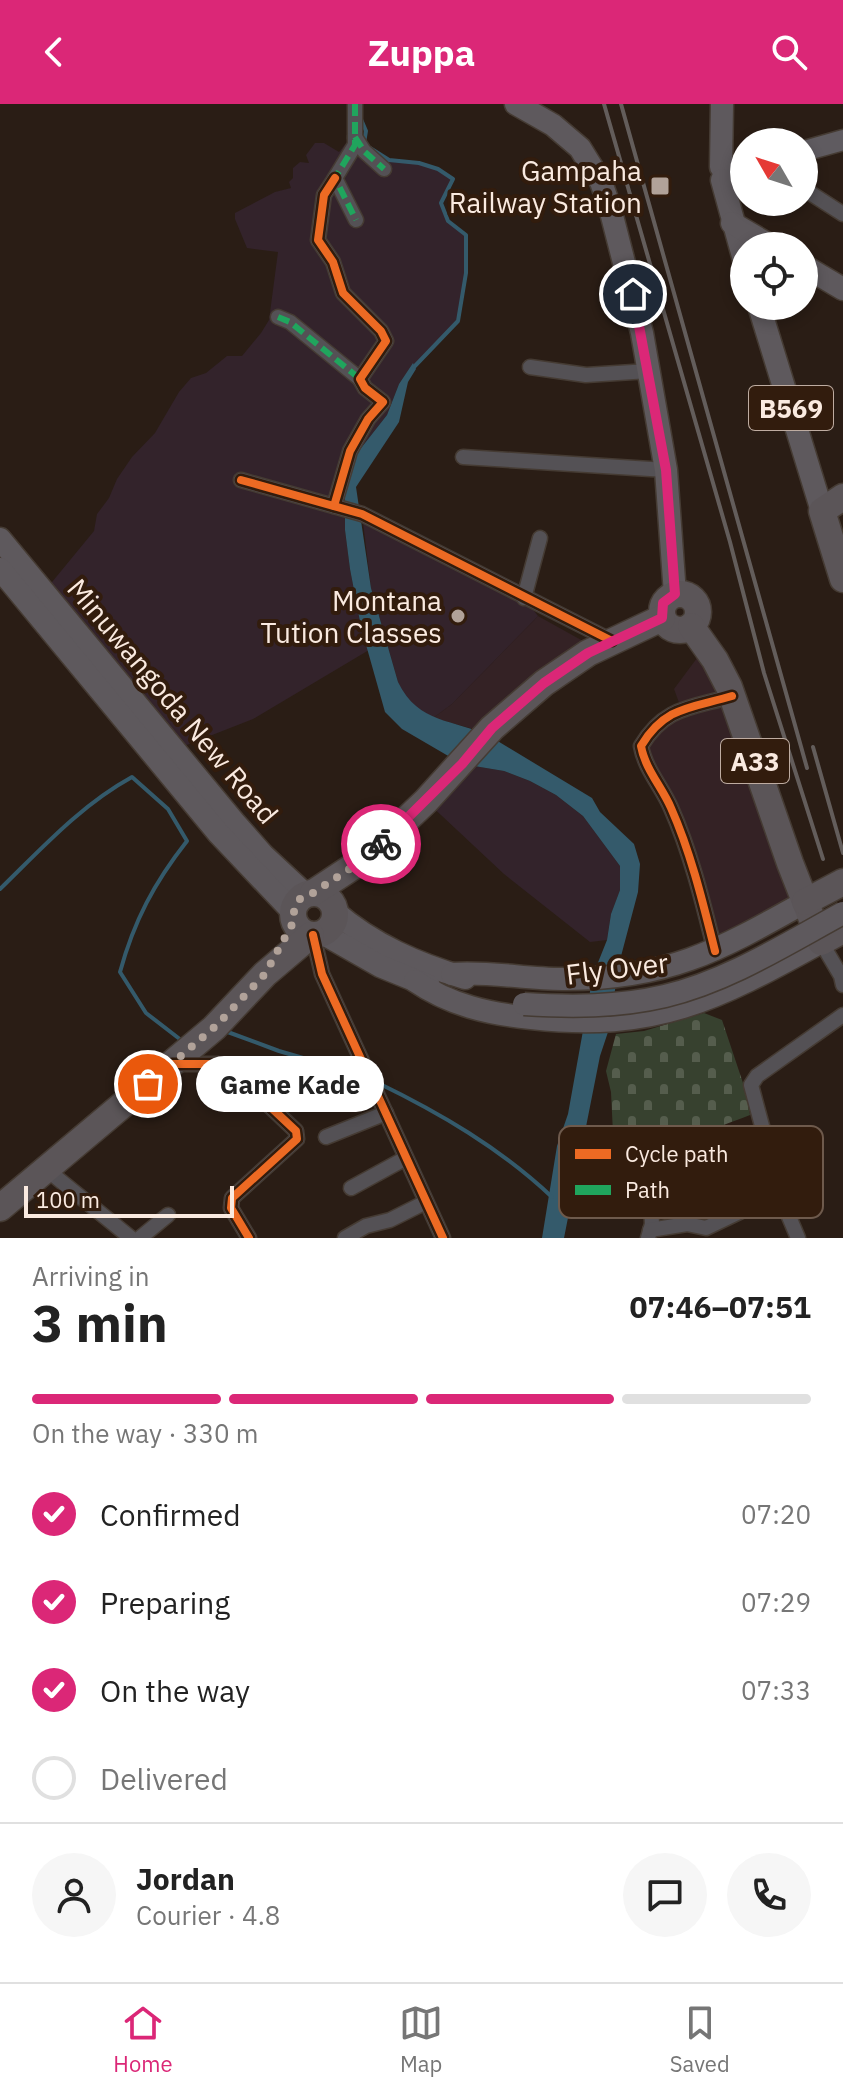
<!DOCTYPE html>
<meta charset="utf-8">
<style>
:root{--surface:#fff;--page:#f6f6f6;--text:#222;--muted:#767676;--line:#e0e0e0;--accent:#db2777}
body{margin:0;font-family:"IBM Plex Sans",sans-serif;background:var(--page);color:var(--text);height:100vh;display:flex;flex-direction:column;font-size:30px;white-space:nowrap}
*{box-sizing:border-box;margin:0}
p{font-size:26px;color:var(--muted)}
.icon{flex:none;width:44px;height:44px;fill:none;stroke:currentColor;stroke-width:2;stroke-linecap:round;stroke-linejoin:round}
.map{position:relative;height:1134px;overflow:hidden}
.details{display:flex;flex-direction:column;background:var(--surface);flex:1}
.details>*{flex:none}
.needle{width:52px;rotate:309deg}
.controls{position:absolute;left:730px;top:24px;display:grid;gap:16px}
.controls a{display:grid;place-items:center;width:88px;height:88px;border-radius:50%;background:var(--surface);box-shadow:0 4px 12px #0003;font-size:40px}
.scale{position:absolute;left:24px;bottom:20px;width:210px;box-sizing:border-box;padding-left:8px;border:4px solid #faeae0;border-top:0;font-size:22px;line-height:28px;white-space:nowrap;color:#faeae0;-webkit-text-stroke:6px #321c0d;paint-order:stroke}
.pin{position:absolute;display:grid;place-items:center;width:68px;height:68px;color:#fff;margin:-34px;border:4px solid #fff;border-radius:50%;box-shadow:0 2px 8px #0007}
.courier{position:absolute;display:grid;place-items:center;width:80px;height:80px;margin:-40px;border:6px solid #db2777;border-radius:50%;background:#fff;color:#222;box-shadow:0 2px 10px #0007}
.bubble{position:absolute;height:56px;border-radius:28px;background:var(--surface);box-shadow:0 4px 12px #0003;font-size:26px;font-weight:700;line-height:56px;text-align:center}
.headline em{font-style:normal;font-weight:700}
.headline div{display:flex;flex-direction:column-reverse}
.headline{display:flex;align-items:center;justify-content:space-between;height:136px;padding:0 32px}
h1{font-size:52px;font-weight:700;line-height:60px}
.bar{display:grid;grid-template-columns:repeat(4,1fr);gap:12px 8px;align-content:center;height:96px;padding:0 32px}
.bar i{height:10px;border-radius:6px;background:var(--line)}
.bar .current{background:var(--accent)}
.bar p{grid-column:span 4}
.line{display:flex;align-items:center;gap:20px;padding:0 32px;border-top:2px solid var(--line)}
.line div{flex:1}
.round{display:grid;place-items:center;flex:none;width:84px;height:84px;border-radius:42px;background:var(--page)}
ol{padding:0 32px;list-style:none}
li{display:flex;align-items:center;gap:24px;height:88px}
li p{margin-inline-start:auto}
li .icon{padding:8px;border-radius:50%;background:var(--accent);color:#fff;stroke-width:4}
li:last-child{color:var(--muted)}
li i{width:44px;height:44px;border:4px solid var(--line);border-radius:50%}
header{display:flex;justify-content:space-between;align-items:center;height:104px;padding:0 32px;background:var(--accent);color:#fff;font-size:36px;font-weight:700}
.dock{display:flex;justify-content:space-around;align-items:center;height:112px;border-top:2px solid var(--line);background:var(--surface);font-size:22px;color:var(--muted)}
.dock a{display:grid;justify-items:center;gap:4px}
.dock .current{color:var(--accent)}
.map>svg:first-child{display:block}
.commercial{fill:#342225}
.education{fill:#33232b}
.cemetery{fill:url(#cemetery-stones)}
.water{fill:#345a6b}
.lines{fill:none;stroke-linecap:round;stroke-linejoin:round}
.stream{stroke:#345a6b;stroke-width:4}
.street-casing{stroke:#453b33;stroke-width:17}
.secondary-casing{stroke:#453b33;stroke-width:23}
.primary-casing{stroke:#453b33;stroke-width:25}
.highway-casing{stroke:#453b33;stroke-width:29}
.street{stroke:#545155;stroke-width:14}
.secondary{stroke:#5f5b60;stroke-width:20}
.primary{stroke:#5e595d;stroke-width:22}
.highway{stroke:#5b5558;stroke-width:26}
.rail{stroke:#635d5b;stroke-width:4}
.primary-bridge-casing{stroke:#453b33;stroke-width:25;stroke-linecap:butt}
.primary-bridge{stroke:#5e595d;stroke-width:22}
.quiet{stroke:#20a55d;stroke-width:6;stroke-dasharray:12 6;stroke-linecap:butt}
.cycleway-casing{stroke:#321c0d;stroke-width:13}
.cycleway{stroke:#ed6a23;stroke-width:8}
.done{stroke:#b1a299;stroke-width:8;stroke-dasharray:0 14.4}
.route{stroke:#db2777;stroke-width:10}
.poi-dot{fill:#b1a299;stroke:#321c0d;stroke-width:3}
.labels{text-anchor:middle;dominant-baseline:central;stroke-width:8;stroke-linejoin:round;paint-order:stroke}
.shield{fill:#321c0d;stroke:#beaca1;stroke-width:2}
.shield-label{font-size:26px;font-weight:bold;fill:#faeae0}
.poi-label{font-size:28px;fill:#faeae0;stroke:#321c0d;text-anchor:end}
.street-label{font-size:28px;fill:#faeae0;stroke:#321c0d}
.key{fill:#321c0d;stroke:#6e5a4c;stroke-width:2}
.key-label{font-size:22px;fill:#faeae0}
</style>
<header><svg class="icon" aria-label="back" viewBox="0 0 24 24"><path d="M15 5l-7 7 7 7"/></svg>Zuppa<svg class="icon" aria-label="search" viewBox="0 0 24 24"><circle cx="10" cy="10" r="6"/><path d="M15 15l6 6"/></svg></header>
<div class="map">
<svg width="843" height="1134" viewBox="0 0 843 1134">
<defs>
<pattern id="cemetery-stones" width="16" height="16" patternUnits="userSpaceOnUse" patternTransform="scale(2)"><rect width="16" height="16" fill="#37412f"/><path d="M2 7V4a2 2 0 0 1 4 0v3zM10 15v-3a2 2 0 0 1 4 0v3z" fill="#555d4d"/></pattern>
</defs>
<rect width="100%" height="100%" fill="#2a1d15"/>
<g class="commercial">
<path d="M538 512 583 537 538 568 477 626 433 614 452 600Z"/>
<path d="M706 542 805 798 715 847 703 800 648 662V631L681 604 674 585Z"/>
</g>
<g class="education">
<path d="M350 34 389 56 419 59 438 65 453 75 441 99 448 117 466 131V169L458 217 415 262 413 260 399 280 387 311 354 353 345 384V426L350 465 361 523 369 546 253 615 174 646 43 489 94 427 97 410 109 394 117 375 132 353 155 329 179 288 191 274 206 269 227 252H242L261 229 269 216 278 148 247 144 235 115V109L275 88 291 84 289 78 293 74V64L300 58 309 59 306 51 315 39H324L339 48Z"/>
<path d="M362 410 524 494 538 512 452 600 433 614 421 608 404 591 398 578 371 484Z"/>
<path d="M462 660 504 667 530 677 556 691 583 712 620 762V786L611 810 607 836 590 838 504 770 426 697Z"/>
</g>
<path class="cemetery" d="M704 909 722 916 747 991 750 1011C717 1025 668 1035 647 1067L624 1073 615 1070 611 988 606 967 616 930 644 927Z"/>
<path class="water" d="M413 259 416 265 408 278 399 318 356 383 371 484 398 578C419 621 453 614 491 633L592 694 600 708 634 740 640 760 638 788 620 856 608 928 600 952 564 1134H542L557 1042 568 1010 593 871 607 836 611 810 620 786V762L583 712 556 691 530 677 504 667 462 660 402 625 385 608 361 523 350 465 345 426V384L354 353 387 311 399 280Z"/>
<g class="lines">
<g class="stream">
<path d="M360 13 366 27 364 39"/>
<path d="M370 44 389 56 419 59 438 65 453 75 441 99 448 117 466 131V169L458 217 414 263"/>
<path d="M0 785C42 744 81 701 132 673L168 705 187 737C154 779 134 817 120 868L146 909 181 936 185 935"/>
<path d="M225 927 279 947 365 972"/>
<path d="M376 978C440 1009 500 1044 552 1093"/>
</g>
<defs>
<g id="street">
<path d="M355 0V41L335 74 356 116"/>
<path d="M355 33 364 47 384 65"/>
<path d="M804 85 843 110"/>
<path d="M278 213 290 218 360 275"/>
<path d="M530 263 586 271 649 267"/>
<path d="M463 353 666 366"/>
<path d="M241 376 362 410 612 537"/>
<path d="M334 402 350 347 368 315 383 298 365 284 360 275 386 237 381 227 343 189 333 158 318 136 324 91 335 74"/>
<path d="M524 494 540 434"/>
<path d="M313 831 322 870 443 1134"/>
<path d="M821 838 841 872 843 881"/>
<path d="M715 847C703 799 691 749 671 704 662 683 645 665 641 642 665 602 692 604 732 592"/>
<path d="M177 960H218L244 978 296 1027 297 1035 232 1094 231 1104 249 1134"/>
<path d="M326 1033 386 1009"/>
<path d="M46 1065 131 1134"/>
<path d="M648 1074 641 1080 644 1092 651 1098 652 1120 648 1134"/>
<path d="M351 1084 406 1054"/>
<path d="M650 1126 687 1120 706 1124 752 1102 782 1096"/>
<path d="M140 1134 168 1111"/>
<path d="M345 1134 366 1122 390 1116 426 1098"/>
<path d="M798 1134 782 1096 751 981 757 972 843 911"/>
</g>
<g id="secondary">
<path d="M804 47 843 36"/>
<path d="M728 67 744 63"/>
</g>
<g id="primary">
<path d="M516 0 553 21 580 44 601 78 610 104 642 229 666 366 675 490"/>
<path d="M721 63 722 0"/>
<path d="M722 76 744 156"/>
<path d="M732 119 771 142"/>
<path d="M804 162 843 185"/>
<path d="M759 202 822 407"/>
<path d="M0 435 234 718 263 751 306 791"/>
<path d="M0 465 219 730 293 808"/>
<path d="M335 808C373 841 418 860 465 874"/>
<path d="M322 829 380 862 429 882"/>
<path d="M452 870C489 867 525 875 562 875 666 876 718 847 805 798"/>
<path d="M415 877C450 901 489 910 531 914 655 928 716 896 821 838"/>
</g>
<g id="highway">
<path d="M843 393 822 407 843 475"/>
<circle cx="680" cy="508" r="18"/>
<path d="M691 522 715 556 729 583 790 759 821 838 843 826"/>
<circle cx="314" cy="810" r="21"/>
<path d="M313 789 366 754 426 697 492 624 544 579 588 549 662 514"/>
<path d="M805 798 843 778"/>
<path d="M0 1104 214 924 265 870 311 831"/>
</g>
</defs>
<use href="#street" class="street-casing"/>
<use href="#secondary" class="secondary-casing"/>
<use href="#primary" class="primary-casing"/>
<use href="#highway" class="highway-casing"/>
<use href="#street" class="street"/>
<use href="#secondary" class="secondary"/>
<use href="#primary" class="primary"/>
<use href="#highway" class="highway"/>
<g class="rail">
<path d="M604 0 730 438 764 569 823 755"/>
<path d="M621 0 807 664"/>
<path d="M813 643 843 749"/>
</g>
<defs>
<path id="primary-bridge" d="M524 900C571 903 618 903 665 892 728 877 786 840 843 809"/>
</defs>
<use href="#primary-bridge" class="primary-bridge-casing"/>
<use href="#primary-bridge" class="primary-bridge"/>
<g class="quiet">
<path d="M355 0V41L335 74 356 116"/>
<path d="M355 33 364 47 384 65"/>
<path d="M278 213 290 218 360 275"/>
</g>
<defs>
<g id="cycleway">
<path d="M241 376 362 410 612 537"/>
<path d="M334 402 350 347 368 315 383 298 365 284 360 275 386 237 381 227 343 189 333 158 318 136 324 91 335 74"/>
<path d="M313 831 322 870 443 1134"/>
<path d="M715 847C703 799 691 749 671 704 662 683 645 665 641 642 665 602 692 604 732 592"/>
<path d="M172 960H218L244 978 296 1027 297 1035 232 1094 231 1104 249 1134"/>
</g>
</defs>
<use href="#cycleway" class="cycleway-casing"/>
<use href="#cycleway" class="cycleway"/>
</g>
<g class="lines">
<path class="done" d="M148 980 217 921 265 870 294 817V805L300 795 313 789 366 754 381 740"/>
<path class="route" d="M381 740 462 660 492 624 544 579 588 549 662 514 663 499 675 490 666 366 633 190"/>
</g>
<g class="poi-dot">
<rect x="650" y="72" width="20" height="20" rx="4"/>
<circle cx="458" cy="512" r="8"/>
</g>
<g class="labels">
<g class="shield">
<rect x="749" y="282" width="84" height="44" rx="6"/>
<rect x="721" y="635" width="68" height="44" rx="6"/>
</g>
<g class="shield-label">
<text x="791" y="304">B569</text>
<text x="755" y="657">A33</text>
</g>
<g class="poi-label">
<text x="642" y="66">Gampaha<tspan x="642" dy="32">Railway Station</tspan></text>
<text x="442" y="496">Montana<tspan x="442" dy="32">Tution Classes</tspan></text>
</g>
<g class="street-label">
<text transform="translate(173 597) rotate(50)">Minuwangoda New Road</text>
<text transform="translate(617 864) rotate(-7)">Fly Over</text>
</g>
</g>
<rect x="559" y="1022" width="264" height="92" rx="12" class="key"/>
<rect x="575" y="1045" width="36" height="10" fill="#ed6a23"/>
<rect x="575" y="1081" width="36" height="10" fill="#20a55d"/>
<g class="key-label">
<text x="625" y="1058">Cycle path</text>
<text x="625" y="1094">Path</text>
</g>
</svg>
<div class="controls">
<a><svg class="needle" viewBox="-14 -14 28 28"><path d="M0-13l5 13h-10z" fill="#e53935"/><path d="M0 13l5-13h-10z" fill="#767676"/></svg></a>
<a><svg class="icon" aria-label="locate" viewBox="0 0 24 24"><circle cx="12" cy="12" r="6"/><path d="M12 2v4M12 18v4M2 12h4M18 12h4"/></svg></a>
</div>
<div class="scale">100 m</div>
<div class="pin" style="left:148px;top:980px;background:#ea580c"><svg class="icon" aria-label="bag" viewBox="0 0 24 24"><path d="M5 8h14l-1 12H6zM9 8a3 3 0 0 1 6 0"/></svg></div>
<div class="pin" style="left:633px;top:190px;background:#1f2937"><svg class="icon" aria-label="home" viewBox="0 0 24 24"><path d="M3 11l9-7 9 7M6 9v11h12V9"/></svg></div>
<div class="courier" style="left:381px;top:740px"><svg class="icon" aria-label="bike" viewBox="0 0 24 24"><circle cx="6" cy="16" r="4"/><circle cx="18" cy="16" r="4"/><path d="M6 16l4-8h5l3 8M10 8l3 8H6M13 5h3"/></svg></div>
<div class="bubble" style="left:196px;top:952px;width:188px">Game Kade</div>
</div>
<section class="details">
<div class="headline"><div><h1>3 min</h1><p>Arriving in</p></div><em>07:46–07:51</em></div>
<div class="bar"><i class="current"></i><i class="current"></i><i class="current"></i><i></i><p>On the way · 330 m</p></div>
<ol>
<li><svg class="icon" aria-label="check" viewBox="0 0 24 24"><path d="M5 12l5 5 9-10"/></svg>Confirmed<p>07:20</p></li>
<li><svg class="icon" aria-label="check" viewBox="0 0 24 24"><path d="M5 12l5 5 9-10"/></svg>Preparing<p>07:29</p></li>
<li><svg class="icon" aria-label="check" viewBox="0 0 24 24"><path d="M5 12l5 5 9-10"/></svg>On the way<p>07:33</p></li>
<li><i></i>Delivered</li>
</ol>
<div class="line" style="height:144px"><a class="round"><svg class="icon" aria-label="person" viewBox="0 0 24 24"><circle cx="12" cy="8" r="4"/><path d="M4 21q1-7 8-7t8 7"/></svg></a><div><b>Jordan</b><p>Courier · 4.8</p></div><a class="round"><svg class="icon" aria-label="chat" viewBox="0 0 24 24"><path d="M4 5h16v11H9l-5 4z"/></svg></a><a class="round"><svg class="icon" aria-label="phone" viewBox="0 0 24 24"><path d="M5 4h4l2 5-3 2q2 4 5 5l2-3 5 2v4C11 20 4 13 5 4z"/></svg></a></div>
</section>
<nav class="dock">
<a class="current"><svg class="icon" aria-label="home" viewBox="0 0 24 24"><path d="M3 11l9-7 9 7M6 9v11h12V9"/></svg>Home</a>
<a><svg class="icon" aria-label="map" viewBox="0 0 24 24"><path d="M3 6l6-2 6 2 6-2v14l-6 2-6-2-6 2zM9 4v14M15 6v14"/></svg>Map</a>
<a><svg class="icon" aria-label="saved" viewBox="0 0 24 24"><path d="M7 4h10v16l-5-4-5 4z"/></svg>Saved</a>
</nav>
